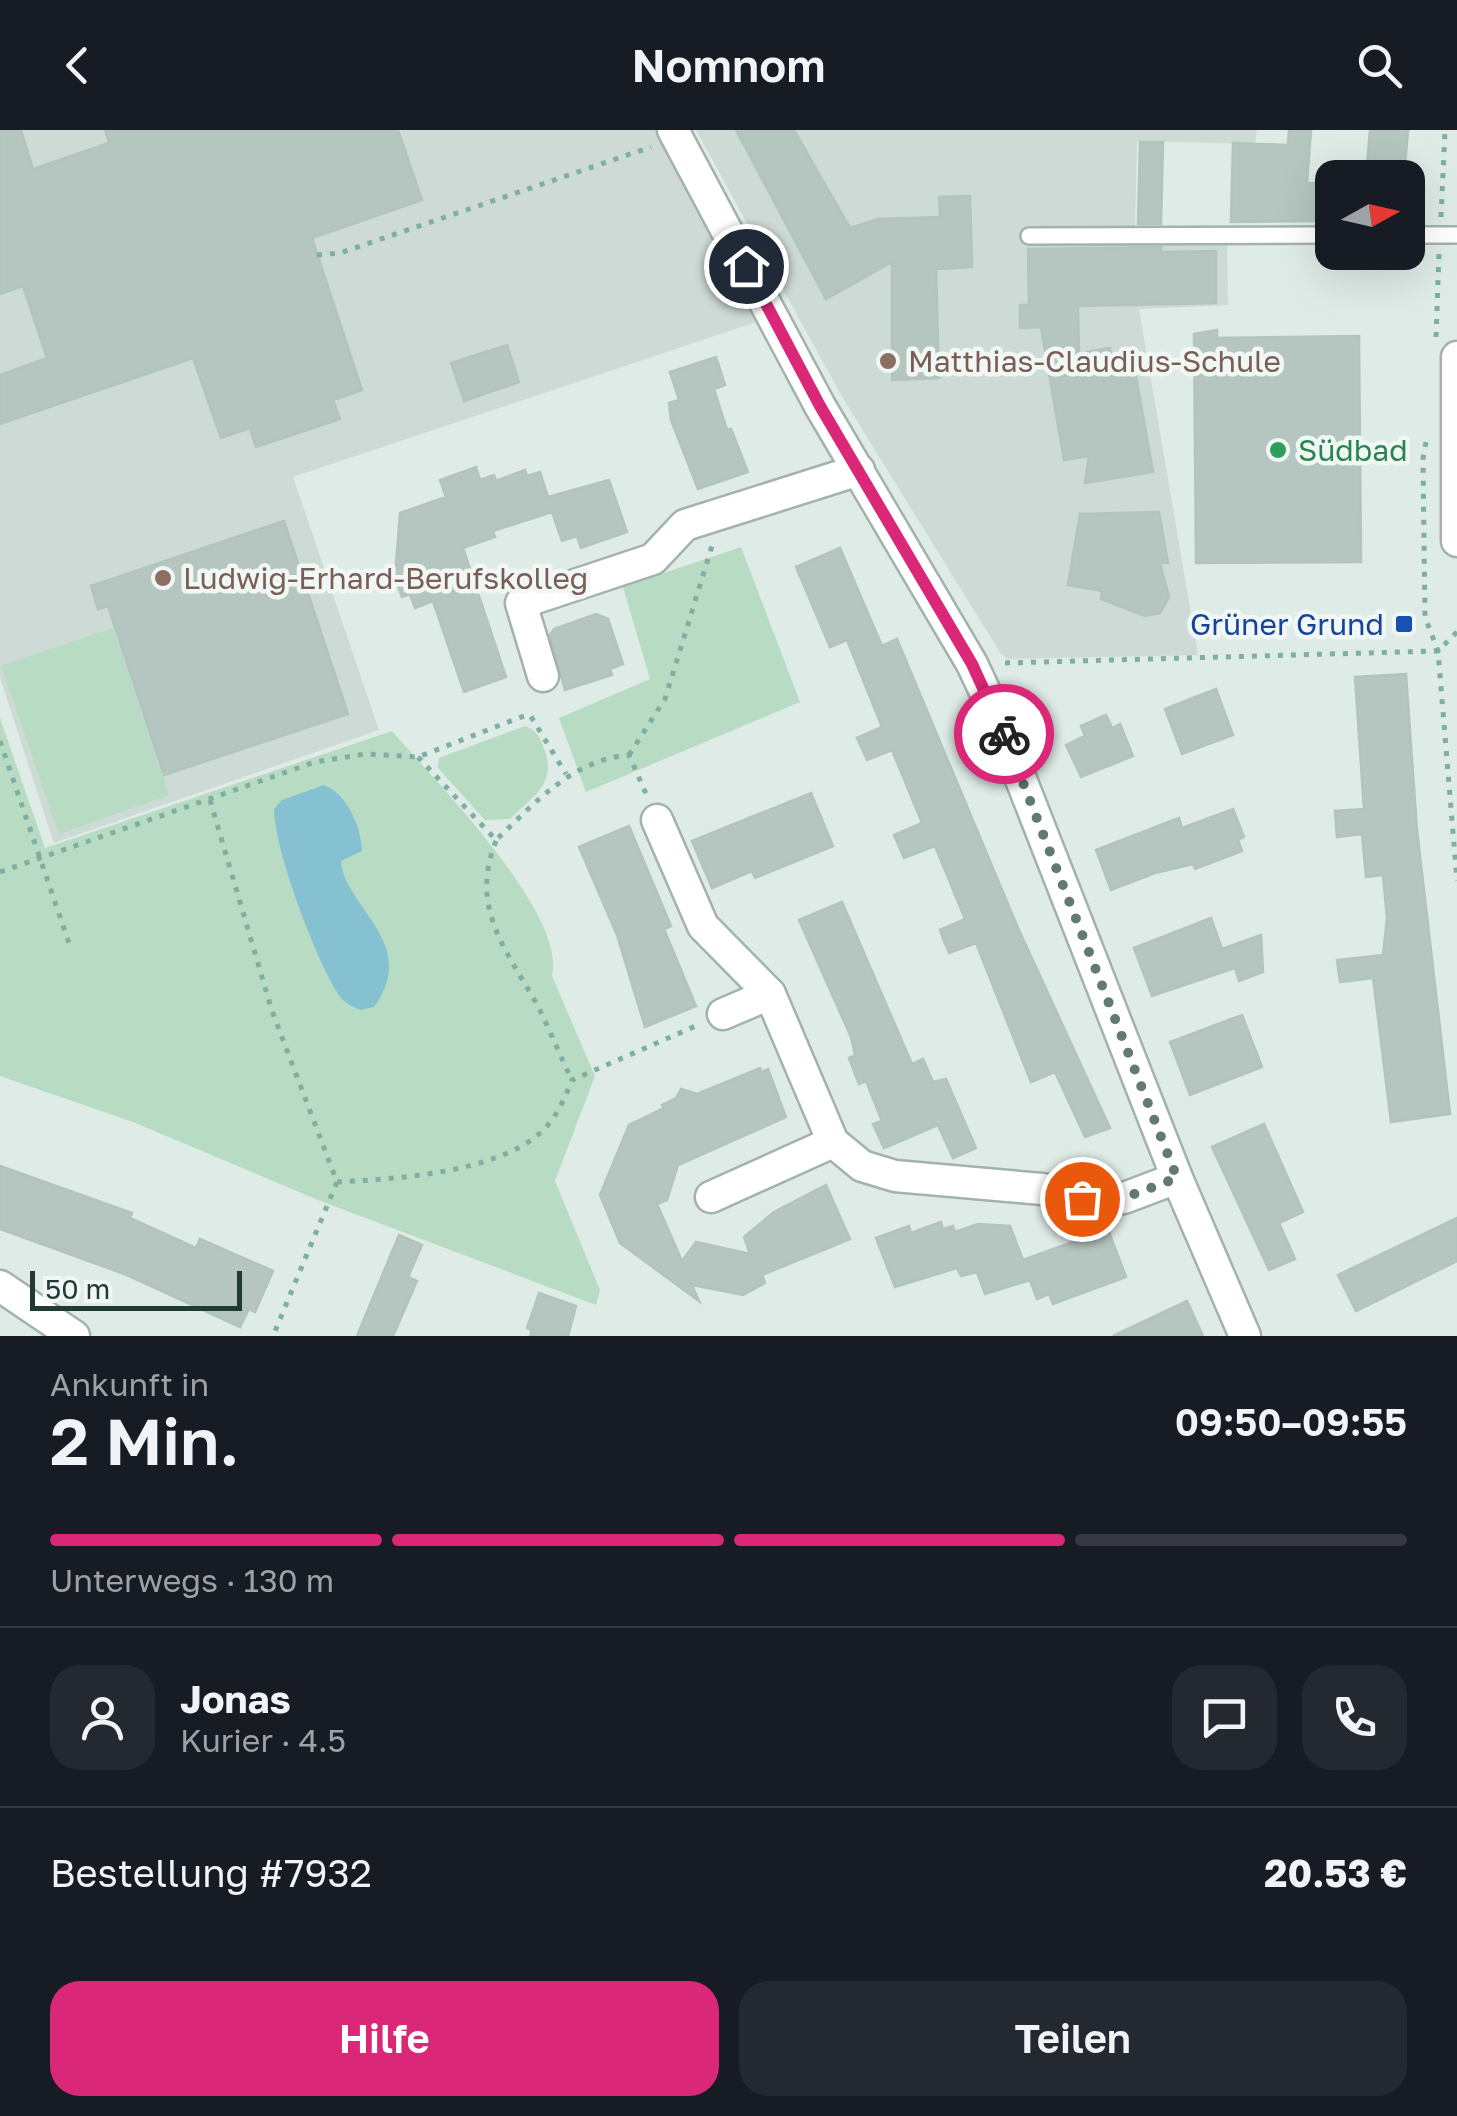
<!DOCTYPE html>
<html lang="de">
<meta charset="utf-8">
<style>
:root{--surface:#171b24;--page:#242831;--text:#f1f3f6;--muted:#9ea1a6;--line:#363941;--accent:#db2777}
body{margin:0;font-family:"Golos Text",sans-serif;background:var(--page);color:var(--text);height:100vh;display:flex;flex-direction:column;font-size:38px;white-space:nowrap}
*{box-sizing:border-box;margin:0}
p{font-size:32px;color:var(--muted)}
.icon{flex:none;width:55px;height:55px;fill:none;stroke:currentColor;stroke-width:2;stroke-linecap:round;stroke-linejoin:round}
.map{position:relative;height:1206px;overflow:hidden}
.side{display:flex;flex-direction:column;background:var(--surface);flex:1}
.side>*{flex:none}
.needle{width:65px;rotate:82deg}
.fabs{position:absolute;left:1315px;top:30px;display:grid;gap:20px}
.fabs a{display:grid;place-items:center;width:110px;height:110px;border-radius:20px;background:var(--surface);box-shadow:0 10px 40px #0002;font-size:50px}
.scale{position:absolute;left:30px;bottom:25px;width:212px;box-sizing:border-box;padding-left:10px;border:5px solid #203b35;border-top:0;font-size:28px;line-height:35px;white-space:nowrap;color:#203b35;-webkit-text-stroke:8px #f0f7f4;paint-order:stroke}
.pin{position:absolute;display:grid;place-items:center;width:85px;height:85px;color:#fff;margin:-42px;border:5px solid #fff;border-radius:50%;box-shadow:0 2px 10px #0007}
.courier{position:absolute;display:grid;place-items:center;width:100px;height:100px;margin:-50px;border:8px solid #db2777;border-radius:50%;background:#fff;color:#222;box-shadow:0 2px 12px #0007}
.summary em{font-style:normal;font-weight:600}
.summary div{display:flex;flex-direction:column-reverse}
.summary{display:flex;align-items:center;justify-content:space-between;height:170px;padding:0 50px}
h1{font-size:65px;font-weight:600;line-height:75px}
.bar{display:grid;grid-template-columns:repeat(4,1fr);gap:15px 10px;align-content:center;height:120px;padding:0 50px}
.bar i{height:12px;border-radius:8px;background:var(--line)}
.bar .on{background:var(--accent)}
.bar p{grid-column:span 4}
.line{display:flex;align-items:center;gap:25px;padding:0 50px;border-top:2px solid var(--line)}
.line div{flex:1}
.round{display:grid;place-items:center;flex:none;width:105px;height:105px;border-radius:30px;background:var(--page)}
.button{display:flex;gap:20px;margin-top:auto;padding:20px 50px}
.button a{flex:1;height:115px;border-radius:30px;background:var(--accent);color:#fff;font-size:40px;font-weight:600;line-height:115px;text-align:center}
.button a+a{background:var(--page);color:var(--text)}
header{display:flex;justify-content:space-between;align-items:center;height:130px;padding:0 50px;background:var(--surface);font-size:45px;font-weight:600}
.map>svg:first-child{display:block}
.built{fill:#cddad5}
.green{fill:#b7dcc3}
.water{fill:#86c1d1}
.building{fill:#b5c5bf;stroke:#b2c4be;stroke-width:2.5}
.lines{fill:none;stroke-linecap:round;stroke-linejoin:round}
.service-casing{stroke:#a2b3ad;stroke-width:20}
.minor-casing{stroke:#a2b3ad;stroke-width:35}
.tertiary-casing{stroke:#a2b3ad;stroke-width:35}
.path{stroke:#7fafa2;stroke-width:5;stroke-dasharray:5 8;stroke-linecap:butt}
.service{stroke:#fff;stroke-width:15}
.minor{stroke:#fff;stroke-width:30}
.tertiary{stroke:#fff;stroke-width:30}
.done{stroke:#637973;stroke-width:10;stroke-dasharray:0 18}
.route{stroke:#db2777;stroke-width:12}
.education-dot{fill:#8d6e63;stroke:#f0f7f4;stroke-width:4}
.leisure-dot{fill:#2e9e5b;stroke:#f0f7f4;stroke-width:4}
.transit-dot{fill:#1a4fb4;stroke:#f0f7f4;stroke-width:4}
.labels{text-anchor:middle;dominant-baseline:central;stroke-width:9;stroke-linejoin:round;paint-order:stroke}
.education-label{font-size:30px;fill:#785e54;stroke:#f0f7f4;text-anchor:start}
.leisure-label{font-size:30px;fill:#27864d;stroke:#f0f7f4;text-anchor:start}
.transit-label{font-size:30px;fill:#164399;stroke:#f0f7f4;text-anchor:end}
</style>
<header><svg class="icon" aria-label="back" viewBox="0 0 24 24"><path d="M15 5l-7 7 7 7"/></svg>Nomnom<svg class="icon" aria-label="search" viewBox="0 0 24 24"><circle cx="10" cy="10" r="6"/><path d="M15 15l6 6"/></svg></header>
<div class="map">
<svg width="1457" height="1206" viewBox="0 0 1457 1206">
<rect width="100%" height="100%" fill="#dfebe6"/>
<g class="built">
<path d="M0 0H656L756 192 293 347 379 600 54 713 0 548Z"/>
<path d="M696 0H1257L1255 14 1137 11 1135 99 1227 100 1228 175 1139 179 1198 525 1008 529 1001 524 841 265Z"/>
</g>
<g class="green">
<path d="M741 417 800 572 586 662 559 588 650 549 623 457Z"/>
<path d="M113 498 169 665 59 704 1 536Z"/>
<path d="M0 588 45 718 392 601C434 650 567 783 552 846L595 946 555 1051 600 1160 596 1175 318 1070 133 992 0 946Z"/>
<path d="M525 596C538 601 540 608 545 621 557 654 532 667 510 689L485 690 438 638 439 628Z"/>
</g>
<path class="water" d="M324 655C347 664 361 696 362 721L341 731C344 777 421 814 374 877L361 880C351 876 342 872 337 862 314 824 275 722 274 679L282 670Z"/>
<g class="building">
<path d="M0 0H21L33 39 109 13 105 0H398L422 70 312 108 362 260 333 270 340 289 256 317 250 298 221 308 193 228 0 294V245L47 228 23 156 0 164Z"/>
<path d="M736 0H794L850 98 878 89 940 87 939 67 970 66 972 137 936 139 939 248 892 250V132L826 169Z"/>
<path d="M1289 0H1311L1307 53H1332V91L1231 92 1233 13 1288 15Z"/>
<path d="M1370 0H1408L1404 48H1366Z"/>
<path d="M1140 12H1163L1161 94H1138Z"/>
<path d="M1161 117V122L1216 121V173L1078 176 1079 223 1110 218 1114 244 1135 241 1153 342 1085 353 1089 326 1064 330 1041 197 1020 198V175H1029L1028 119Z"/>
<path d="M1217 200V208L1359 206 1361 432 1196 433 1194 204Z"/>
<path d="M507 215 519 252 464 271 451 233Z"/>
<path d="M716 227 725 255 714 259 727 300 731 299 748 342 698 359 671 290 669 273 679 270 670 242Z"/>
<path d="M476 337 480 350 494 345 496 351 525 340 527 346 540 342 548 367 609 350 627 402 581 418 577 406 562 411 552 382 493 401 495 407 463 418 506 547 464 562 433 471 415 478 410 464 402 467 395 448 400 383 446 367 440 350Z"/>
<path d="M1159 382 1168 433H1160L1169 467 1160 483 1145 486 1101 469 1102 461 1068 455 1080 384Z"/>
<path d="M284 391 348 584 164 645 108 476 98 479 91 456Z"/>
<path d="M840 418 882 516 897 509 1018 798 1110 998 1085 1007 1055 942 1031 952 976 813 949 823 944 811 940 800 965 789 935 716 904 728 894 705 922 693 892 620 867 630 857 608 882 597 847 510 830 517 796 437Z"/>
<path d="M596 484 608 489 623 534 610 539 612 545 565 560 550 505 554 499Z"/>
<path d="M1406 544 1417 700 1450 984 1391 992 1373 848 1340 852 1337 830 1383 825 1387 788 1383 745 1366 747 1362 704 1337 707 1335 681 1364 679 1355 547Z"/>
<path d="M1216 559 1233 605 1182 624 1165 579Z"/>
<path d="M1106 585 1112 598 1120 594 1133 626 1081 647 1066 615 1085 606 1081 596Z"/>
<path d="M811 663 833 716 755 748 752 741 712 758 692 711Z"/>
<path d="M1233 679 1244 707 1238 710 1242 721 1195 739 1193 734 1155 743 1111 760 1096 720 1179 688 1182 698Z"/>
<path d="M629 696 671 796 664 799 696 876 645 897 617 805 579 717Z"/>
<path d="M842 772 912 934 923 929 933 952 946 949 976 1018 953 1028 938 995 884 1018 873 994 882 991 866 951 859 954 849 928 855 925 851 907 799 790Z"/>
<path d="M1211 788 1222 819 1261 805 1263 842 1239 851 1235 838 1152 866 1134 818Z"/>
<path d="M1242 885 1262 937 1190 965 1170 912Z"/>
<path d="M760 938 762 942 768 939 786 987 678 1035 667 1070 657 1074 682 1131 696 1112 750 1124 744 1107 774 1082 826 1055 850 1109 762 1145 765 1153 743 1165 692 1155 699 1171 620 1113 600 1065 629 995 664 978 662 975 676 968 681 959 697 964Z"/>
<path d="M1264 994 1303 1082 1279 1093 1295 1129 1269 1140 1212 1017Z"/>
<path d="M0 1036 132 1083 130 1088 196 1118 200 1109 273 1141 255 1182 249 1179 240 1197 127 1145 0 1099Z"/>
<path d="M1457 1088V1131L1356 1181 1338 1145Z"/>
<path d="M941 1092 943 1099 953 1096 955 1102 978 1094 1010 1096 1023 1130 1108 1099 1126 1147 1053 1174 1049 1164 1037 1169 1030 1150 985 1164 977 1142 961 1146 957 1138 895 1157 876 1108 909 1096 911 1103Z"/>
<path d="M399 1105 422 1115 408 1147 417 1151 393 1206H357Z"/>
<path d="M539 1163 576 1176 568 1206H530L532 1200 527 1198Z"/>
<path d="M1187 1171 1203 1206H1113Z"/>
</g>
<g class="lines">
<defs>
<g id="service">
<path d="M1408 105H1457"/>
<path d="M1029 106 1332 105"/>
</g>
<g id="minor">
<path d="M673 0 820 276 972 534 995 583 1177 1048 1245 1206"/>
<path d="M543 546 521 473 653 429 685 395 859 340"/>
<path d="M657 690 703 796 770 864 833 1012 862 1036 895 1046 1042 1059 1100 1070 1124 1068 1177 1048"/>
<path d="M723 884 770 864"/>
<path d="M711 1067 833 1012"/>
<path d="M0 1156 74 1206"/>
</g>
<path id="tertiary" d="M1457 227V411"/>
</defs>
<use href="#service" class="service-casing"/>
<use href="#minor" class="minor-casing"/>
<use href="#tertiary" class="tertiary-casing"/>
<g class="path">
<path d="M1441 87 1445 0"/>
<path d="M317 125 340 123 651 17"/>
<path d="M1436 207 1439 123"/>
<path d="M1426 312 1423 329 1425 487 1438 521 1457 751"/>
<path d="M1005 533 1438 521 1457 502"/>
<path d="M0 611 71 819"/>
<path d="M629 625 665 569 712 416"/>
<path d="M418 627 496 710C535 673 572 630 629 625L647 666"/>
<path d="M210 670 272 881 337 1052 273 1206"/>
<path d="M496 711C470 776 504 817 535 871 549 897 559 924 572 950"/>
<path d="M0 742 315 632 365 624 418 627 521 587 530 585 566 644"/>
<path d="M337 1052C395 1049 495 1043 540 1003 556 989 564 970 572 950L698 895"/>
</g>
<use href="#service" class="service"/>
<use href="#minor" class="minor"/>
<use href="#tertiary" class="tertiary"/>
</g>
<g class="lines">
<path class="done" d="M1004 604 1177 1048 1124 1068 1082 1069"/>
<path class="route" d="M746 136 820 276 972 534 1004 604"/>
</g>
<g class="education-dot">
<circle cx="888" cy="231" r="10"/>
<circle cx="163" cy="448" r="10"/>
</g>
<circle class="leisure-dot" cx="1278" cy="320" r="10"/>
<rect class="transit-dot" x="1394" y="484" width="20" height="20" rx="5"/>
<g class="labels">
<g class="education-label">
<text x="908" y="231">Matthias-Claudius-Schule</text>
<text x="183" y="448">Ludwig-Erhard-Berufskolleg</text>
</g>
<g class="leisure-label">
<text x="1298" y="320">Südbad</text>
</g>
<g class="transit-label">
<text x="1384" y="494">Grüner Grund</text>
</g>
</g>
</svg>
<div class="fabs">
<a><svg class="needle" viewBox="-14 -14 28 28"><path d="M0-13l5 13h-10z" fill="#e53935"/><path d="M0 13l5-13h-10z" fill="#9ea1a6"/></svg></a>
</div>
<div class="scale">50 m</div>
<div class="pin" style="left:1082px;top:1069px;background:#ea580c"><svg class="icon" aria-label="bag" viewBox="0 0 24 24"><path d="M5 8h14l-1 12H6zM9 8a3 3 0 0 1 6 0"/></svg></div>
<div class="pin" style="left:746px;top:136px;background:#1f2937"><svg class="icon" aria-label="home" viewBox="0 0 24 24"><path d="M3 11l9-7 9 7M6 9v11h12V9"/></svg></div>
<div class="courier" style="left:1004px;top:604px"><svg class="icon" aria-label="bike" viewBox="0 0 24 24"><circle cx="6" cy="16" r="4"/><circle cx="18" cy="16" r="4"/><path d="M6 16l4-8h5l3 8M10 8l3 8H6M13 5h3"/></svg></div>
</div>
<section class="side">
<div class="summary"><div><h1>2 Min.</h1><p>Ankunft in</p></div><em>09:50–09:55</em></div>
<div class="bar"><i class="on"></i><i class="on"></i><i class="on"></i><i></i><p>Unterwegs · 130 m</p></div>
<div class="line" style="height:180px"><a class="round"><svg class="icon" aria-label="person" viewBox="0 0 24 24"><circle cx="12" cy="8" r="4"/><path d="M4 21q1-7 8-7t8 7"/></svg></a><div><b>Jonas</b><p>Kurier · 4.5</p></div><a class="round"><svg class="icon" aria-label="chat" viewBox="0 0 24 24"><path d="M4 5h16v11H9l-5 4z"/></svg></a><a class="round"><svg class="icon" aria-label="phone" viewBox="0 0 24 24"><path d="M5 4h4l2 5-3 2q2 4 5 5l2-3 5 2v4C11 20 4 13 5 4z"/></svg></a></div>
<div class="line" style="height:130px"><div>Bestellung #7932</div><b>20.53 €</b></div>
<div class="button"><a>Hilfe</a><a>Teilen</a></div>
</section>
